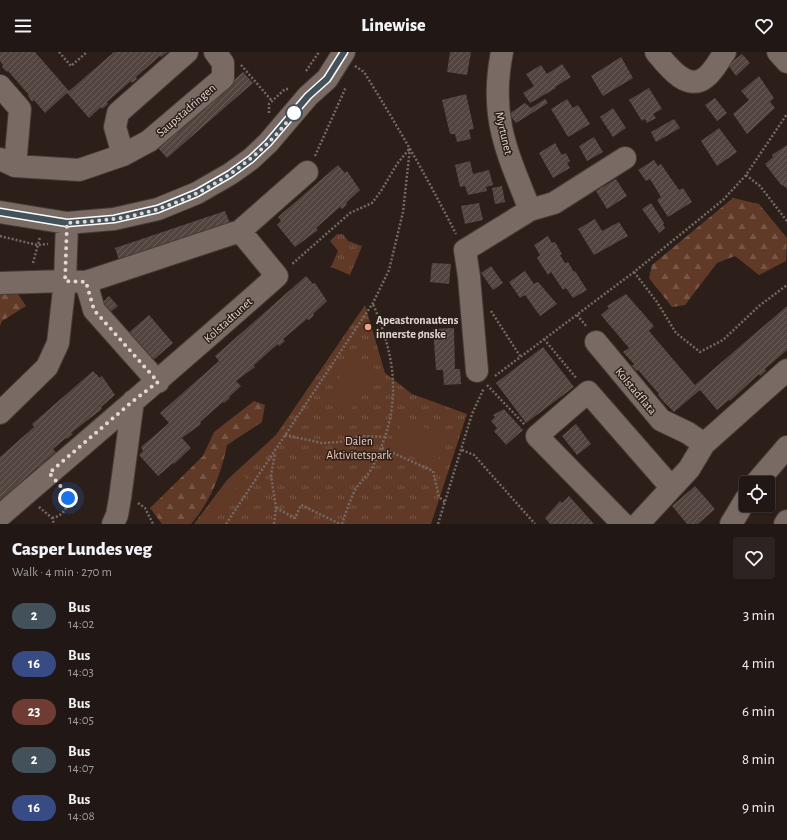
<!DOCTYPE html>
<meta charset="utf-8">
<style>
:root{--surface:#211714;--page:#2d2422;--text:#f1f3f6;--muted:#a29fa0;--line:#3e3634}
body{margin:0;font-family:"Alegreya Sans",sans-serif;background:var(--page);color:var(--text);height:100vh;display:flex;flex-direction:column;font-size:15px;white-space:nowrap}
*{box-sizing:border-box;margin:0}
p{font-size:13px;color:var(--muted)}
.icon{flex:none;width:22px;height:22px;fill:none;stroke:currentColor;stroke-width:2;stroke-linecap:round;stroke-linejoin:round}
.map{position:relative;height:472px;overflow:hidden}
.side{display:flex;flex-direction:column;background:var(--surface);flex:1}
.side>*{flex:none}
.badge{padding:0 8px;border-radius:13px;font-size:14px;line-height:26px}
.tools{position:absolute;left:739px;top:424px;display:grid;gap:8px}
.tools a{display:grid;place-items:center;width:36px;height:36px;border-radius:4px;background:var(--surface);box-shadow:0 1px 3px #0004,0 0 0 1px var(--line);font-size:20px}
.you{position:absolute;width:20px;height:20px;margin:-10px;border:3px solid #fff;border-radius:50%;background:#1a73e8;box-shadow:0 0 0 6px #1a73e833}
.map>.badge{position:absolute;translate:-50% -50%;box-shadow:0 0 0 2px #fff}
.round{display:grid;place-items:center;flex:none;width:42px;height:42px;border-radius:4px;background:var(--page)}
.head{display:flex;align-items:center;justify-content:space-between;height:68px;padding:0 12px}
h1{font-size:19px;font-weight:800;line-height:30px}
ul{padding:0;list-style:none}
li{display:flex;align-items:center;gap:12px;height:48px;padding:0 12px}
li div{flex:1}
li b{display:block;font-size:15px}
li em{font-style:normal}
li .badge{min-width:44px;font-weight:700;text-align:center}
header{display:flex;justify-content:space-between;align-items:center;height:52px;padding:0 12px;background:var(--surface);font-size:18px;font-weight:800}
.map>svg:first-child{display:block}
</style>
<header><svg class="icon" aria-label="menu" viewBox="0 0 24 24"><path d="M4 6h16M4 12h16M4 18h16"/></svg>Linewise<svg class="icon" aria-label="heart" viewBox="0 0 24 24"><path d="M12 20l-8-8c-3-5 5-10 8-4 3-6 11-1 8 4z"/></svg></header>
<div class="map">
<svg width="787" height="472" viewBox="0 0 787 472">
<defs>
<pattern id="forest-firs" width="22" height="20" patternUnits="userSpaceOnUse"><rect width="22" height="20" fill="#613a27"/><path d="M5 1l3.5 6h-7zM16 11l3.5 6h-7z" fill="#775645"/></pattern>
<pattern id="park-tufts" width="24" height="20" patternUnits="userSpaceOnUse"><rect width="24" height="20" fill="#613a27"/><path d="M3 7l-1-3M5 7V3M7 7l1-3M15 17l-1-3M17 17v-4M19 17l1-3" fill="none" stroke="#775645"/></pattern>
<pattern id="building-hatch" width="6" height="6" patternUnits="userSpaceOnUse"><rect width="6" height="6" fill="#52443e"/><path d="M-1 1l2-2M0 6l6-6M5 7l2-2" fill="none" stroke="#6b5e59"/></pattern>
</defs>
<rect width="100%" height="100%" fill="#2c1f1a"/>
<!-- forest -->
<path fill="url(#forest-firs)" d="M733 146 759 152 787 186 786 209 759 223 735 204 717 211 685 253 672 255 649 226 652 213Z
M16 239 26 254 2 269 0 274V243Z
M254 349 265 353 262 370 227 393C221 422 211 449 191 472H162L150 456 203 404 214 380Z"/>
<!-- park -->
<path fill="url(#park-tufts)" d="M337 182H343L348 189 362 194 350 223 331 215 338 199 330 189Z
M365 253 385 321 412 342 467 362 431 472H194L227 428 276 383Z"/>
<!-- pitch -->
<path fill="#613a27" d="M354 303 377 318 350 359 328 345Z
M404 366 448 386 435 415 391 395Z
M240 420 246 426 223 447 205 472H196L228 430Z"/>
<!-- building -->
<path fill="url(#building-hatch)" d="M0 0H35L69 39 114 0H168L161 5 160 4 136 25 137 27 132 31 131 29 107 50 108 52 102 57 101 55 89 66 67 41 45 61 34 48 32 50 28 44 29 43 8 19 7 20 2 15 3 13 0 9Z
M450 0H471L467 23 447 20Z
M742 2 750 11 736 24 728 13Z
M621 5 633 26 603 44 591 24Z
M562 12 571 25 555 35 556 36 530 51 523 41 534 34 526 22 541 13 547 22Z
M243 20 253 31 167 106 157 95Z
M759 24 774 46 770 50 775 56 747 82 733 62 749 48 741 39Z
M649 36 662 57 653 62 656 66 647 71 645 67 642 69 629 48Z
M466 42 474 77 469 78 471 87 457 90 455 82H450L442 48Z
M715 46 727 61 717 69 705 53Z
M545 47 548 51 516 71 509 62 525 51 531 56Z
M567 47 573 56 578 53 590 72 568 85 551 57Z
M613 56 626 76 613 85 600 65Z
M674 67 680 76 656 90 651 80Z
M719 76 737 100 717 114 701 89Z
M594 85 603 100 587 109 579 94Z
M555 91 562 103 566 101 570 109 567 111 570 116 553 126 539 101Z
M787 93V137L783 133 782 134 765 112 773 105 772 103Z
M654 108 658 114 661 112 679 138 683 136 692 150 668 165 657 148 661 145 650 127 646 129 638 118Z
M470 109 473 122 489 118 493 133 486 135 487 139 468 143 465 134 460 135 455 113Z
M338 113 345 121 347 119 360 138 346 151 347 152 342 157 340 155 316 176 318 178 295 195 277 173 281 169 278 165Z
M616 127 627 144 607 157 596 139Z
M502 134 505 150 495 152 492 136Z
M479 151 483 168 465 172 461 154Z
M651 151 664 171 663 172 665 176 659 181 642 157Z
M225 159 231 174 120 211 115 196Z
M595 167 602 179 619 170 628 184 594 203 578 177Z
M548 184 552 191 555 190 562 202 560 203 565 211 568 210 574 220 575 219 587 238 573 246 566 236 563 238 551 220 548 223 537 206 540 203 534 193Z
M432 211 451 212 449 232 430 230Z
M491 214 503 231 493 238 481 221Z
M525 219 534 232 538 230 557 252 540 264 525 243 520 246 509 230Z
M306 224 313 232 315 231 327 249 313 262 314 263 309 268 307 267 283 287 285 289 279 294 278 292 254 313 255 315 236 329 241 334 229 345 230 346 224 351 223 350 200 370 201 372 182 386 191 396 174 412 173 411 158 424 139 403 143 399 141 395 169 371 160 361 219 309 215 304Z
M626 242 654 274 649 279 695 333 787 254V298L765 317 766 319 760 324 759 322 730 349 729 348 717 358 700 338 674 360 663 349 658 343 659 342 638 318 637 319 632 314 634 312 623 300 629 296 601 263 609 256 607 254Z
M109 244 118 254 109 261 101 252Z
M149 263 173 291 151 310 126 283Z
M454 276 455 317H460L461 332 444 333 443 318H436L433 277Z
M543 295 574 335 526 371 496 331Z
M93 319 100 326 102 324 115 343 101 355 102 357 71 381 73 382 67 387 66 386 53 397 56 400 44 410 45 412 40 417 38 415 14 436 16 438 0 448V405L34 375 32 372Z
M504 357 523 378 506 393 494 379 497 376 491 369 495 365 493 363Z
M576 372 591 392 577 403 562 384Z
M695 434 715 457 698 472H687L672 454Z
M569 444 594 472H550L545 466 560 449 562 451Z"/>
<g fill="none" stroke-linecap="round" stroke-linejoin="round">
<!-- minor casing -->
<g stroke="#453b37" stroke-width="24">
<path id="minor" d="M656 0C667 13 687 41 706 25 714 19 719 8 725 0
M778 0 787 10
M0 34 20 57 15 114
M123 103 115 75 118 61 187 0
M0 107 15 114 79 118 123 103 149 89 223 26V11L215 0
M530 158 554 151 625 106
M0 160 67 171 114 167 158 157 197 141 230 122 251 107 268 91 308 44 327 27 344 0
M240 179 307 120
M86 230 94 258 158 330
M0 231 65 229 67 171
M596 290 661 368 688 381 704 392
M477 319 469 225 465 198 530 158C507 100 489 65 502 0
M0 361 47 315 58 291 65 229 86 230 240 179 277 224C186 305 93 384 0 464
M756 431 787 395
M113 472 117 463 120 446 133 349
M623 472 537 384 588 340 671 435
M638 472 689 417 704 392 787 318
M731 472 746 447
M785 472 787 469"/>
</g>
<!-- path -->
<path stroke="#756965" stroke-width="2.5" stroke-dasharray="2 2" stroke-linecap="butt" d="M59 0 71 14 87 0
M241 13 272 49
M355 14 364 20C397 73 428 127 456 182
M306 19 319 0
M269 61V52L285 37H290
M315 104 346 35
M746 123 760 134 787 169
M0 184 37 193 48 192
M33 211 40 185
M634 220 657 250 676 281 700 300 723 288 759 254 787 233
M491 259 520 304
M577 263 587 275
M544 287 577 327
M495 324 634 220 723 148 746 123 787 62
M487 333 525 373
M285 383 322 391 340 390 360 384 385 385
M382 396 433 419 439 445 445 450
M462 398 474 403 535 472
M138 451 145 456 153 472
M39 455 52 466 54 472
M276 456 295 466 301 453 340 472
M52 466C68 463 72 447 61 435
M226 472 373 251 389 218 403 160 410 96 397 112 381 139 372 151 350 161 291 213
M274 472 276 456 271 423 275 401
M342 472C346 461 350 448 355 438 360 430 368 424 372 416 402 356 398 312 373 252
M438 472 472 362 484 336"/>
<!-- minor -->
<use href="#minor" stroke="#796a63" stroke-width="22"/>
</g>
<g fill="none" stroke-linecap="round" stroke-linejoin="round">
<!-- line casing -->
<g stroke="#fff" stroke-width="9">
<path id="line" d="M0 160 67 171 114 167 158 157 197 141 230 122 251 107 268 91 308 44 327 27 344 0"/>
</g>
<!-- line -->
<use href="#line" stroke="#43525a" stroke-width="6"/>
<!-- walk -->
<path stroke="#e1d8d4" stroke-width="4" stroke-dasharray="0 7.2" d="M68 446 64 438 49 421 133 349 158 330 94 258 86 230 65 229 67 171C82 170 98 169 113 167 183 158 252 118 294 61"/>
</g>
<!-- markers -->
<circle fill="#fff" stroke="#43525a" stroke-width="2" cx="294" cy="61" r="8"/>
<circle fill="#f1a17b" stroke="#2c1f1a" stroke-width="1.5" cx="368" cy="275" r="4"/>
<g text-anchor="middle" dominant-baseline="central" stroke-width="3" stroke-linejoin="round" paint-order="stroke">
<!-- street labels -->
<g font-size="12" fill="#e1d8d4" stroke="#2c1f1a">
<text transform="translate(186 58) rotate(-41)">Saupstadringen</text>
<text transform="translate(504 81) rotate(77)">Myrtunet</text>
<text transform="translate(228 268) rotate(-42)">Kolstadtunet</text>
<text transform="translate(636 339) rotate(50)">Kolstadflata</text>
</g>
<!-- poi labels -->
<g font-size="12" font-weight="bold" fill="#e1d8d4" stroke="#2c1f1a" text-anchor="start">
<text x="376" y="268">Apeastronautens<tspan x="376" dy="14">innerste ønske</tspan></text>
</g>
<!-- park labels -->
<g font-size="12" fill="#f9d1be" stroke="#2c1f1a">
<text x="359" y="389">Dalen<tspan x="359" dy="14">Aktivitetspark</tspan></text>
</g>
</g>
</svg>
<div class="tools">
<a><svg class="icon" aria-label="locate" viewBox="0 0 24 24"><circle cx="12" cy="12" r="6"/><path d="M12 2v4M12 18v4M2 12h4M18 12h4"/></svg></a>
</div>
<div class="you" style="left:68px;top:446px"></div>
</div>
<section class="side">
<div class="head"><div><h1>Casper Lundes veg</h1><p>Walk · 4 min · 270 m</p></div><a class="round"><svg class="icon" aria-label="heart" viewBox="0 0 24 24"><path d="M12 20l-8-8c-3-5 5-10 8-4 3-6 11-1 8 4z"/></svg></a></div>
<ul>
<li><span class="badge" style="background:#43525a;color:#fff">2</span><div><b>Bus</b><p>14:02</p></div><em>3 min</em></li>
<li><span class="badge" style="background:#394b85;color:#fff">16</span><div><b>Bus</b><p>14:03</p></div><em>4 min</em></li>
<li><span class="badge" style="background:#6e3c32;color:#fff">23</span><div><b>Bus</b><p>14:05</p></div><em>6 min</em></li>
<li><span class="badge" style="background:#43525a;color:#fff">2</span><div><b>Bus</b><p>14:07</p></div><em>8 min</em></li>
<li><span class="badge" style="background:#394b85;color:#fff">16</span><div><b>Bus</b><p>14:08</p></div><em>9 min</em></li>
</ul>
</section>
